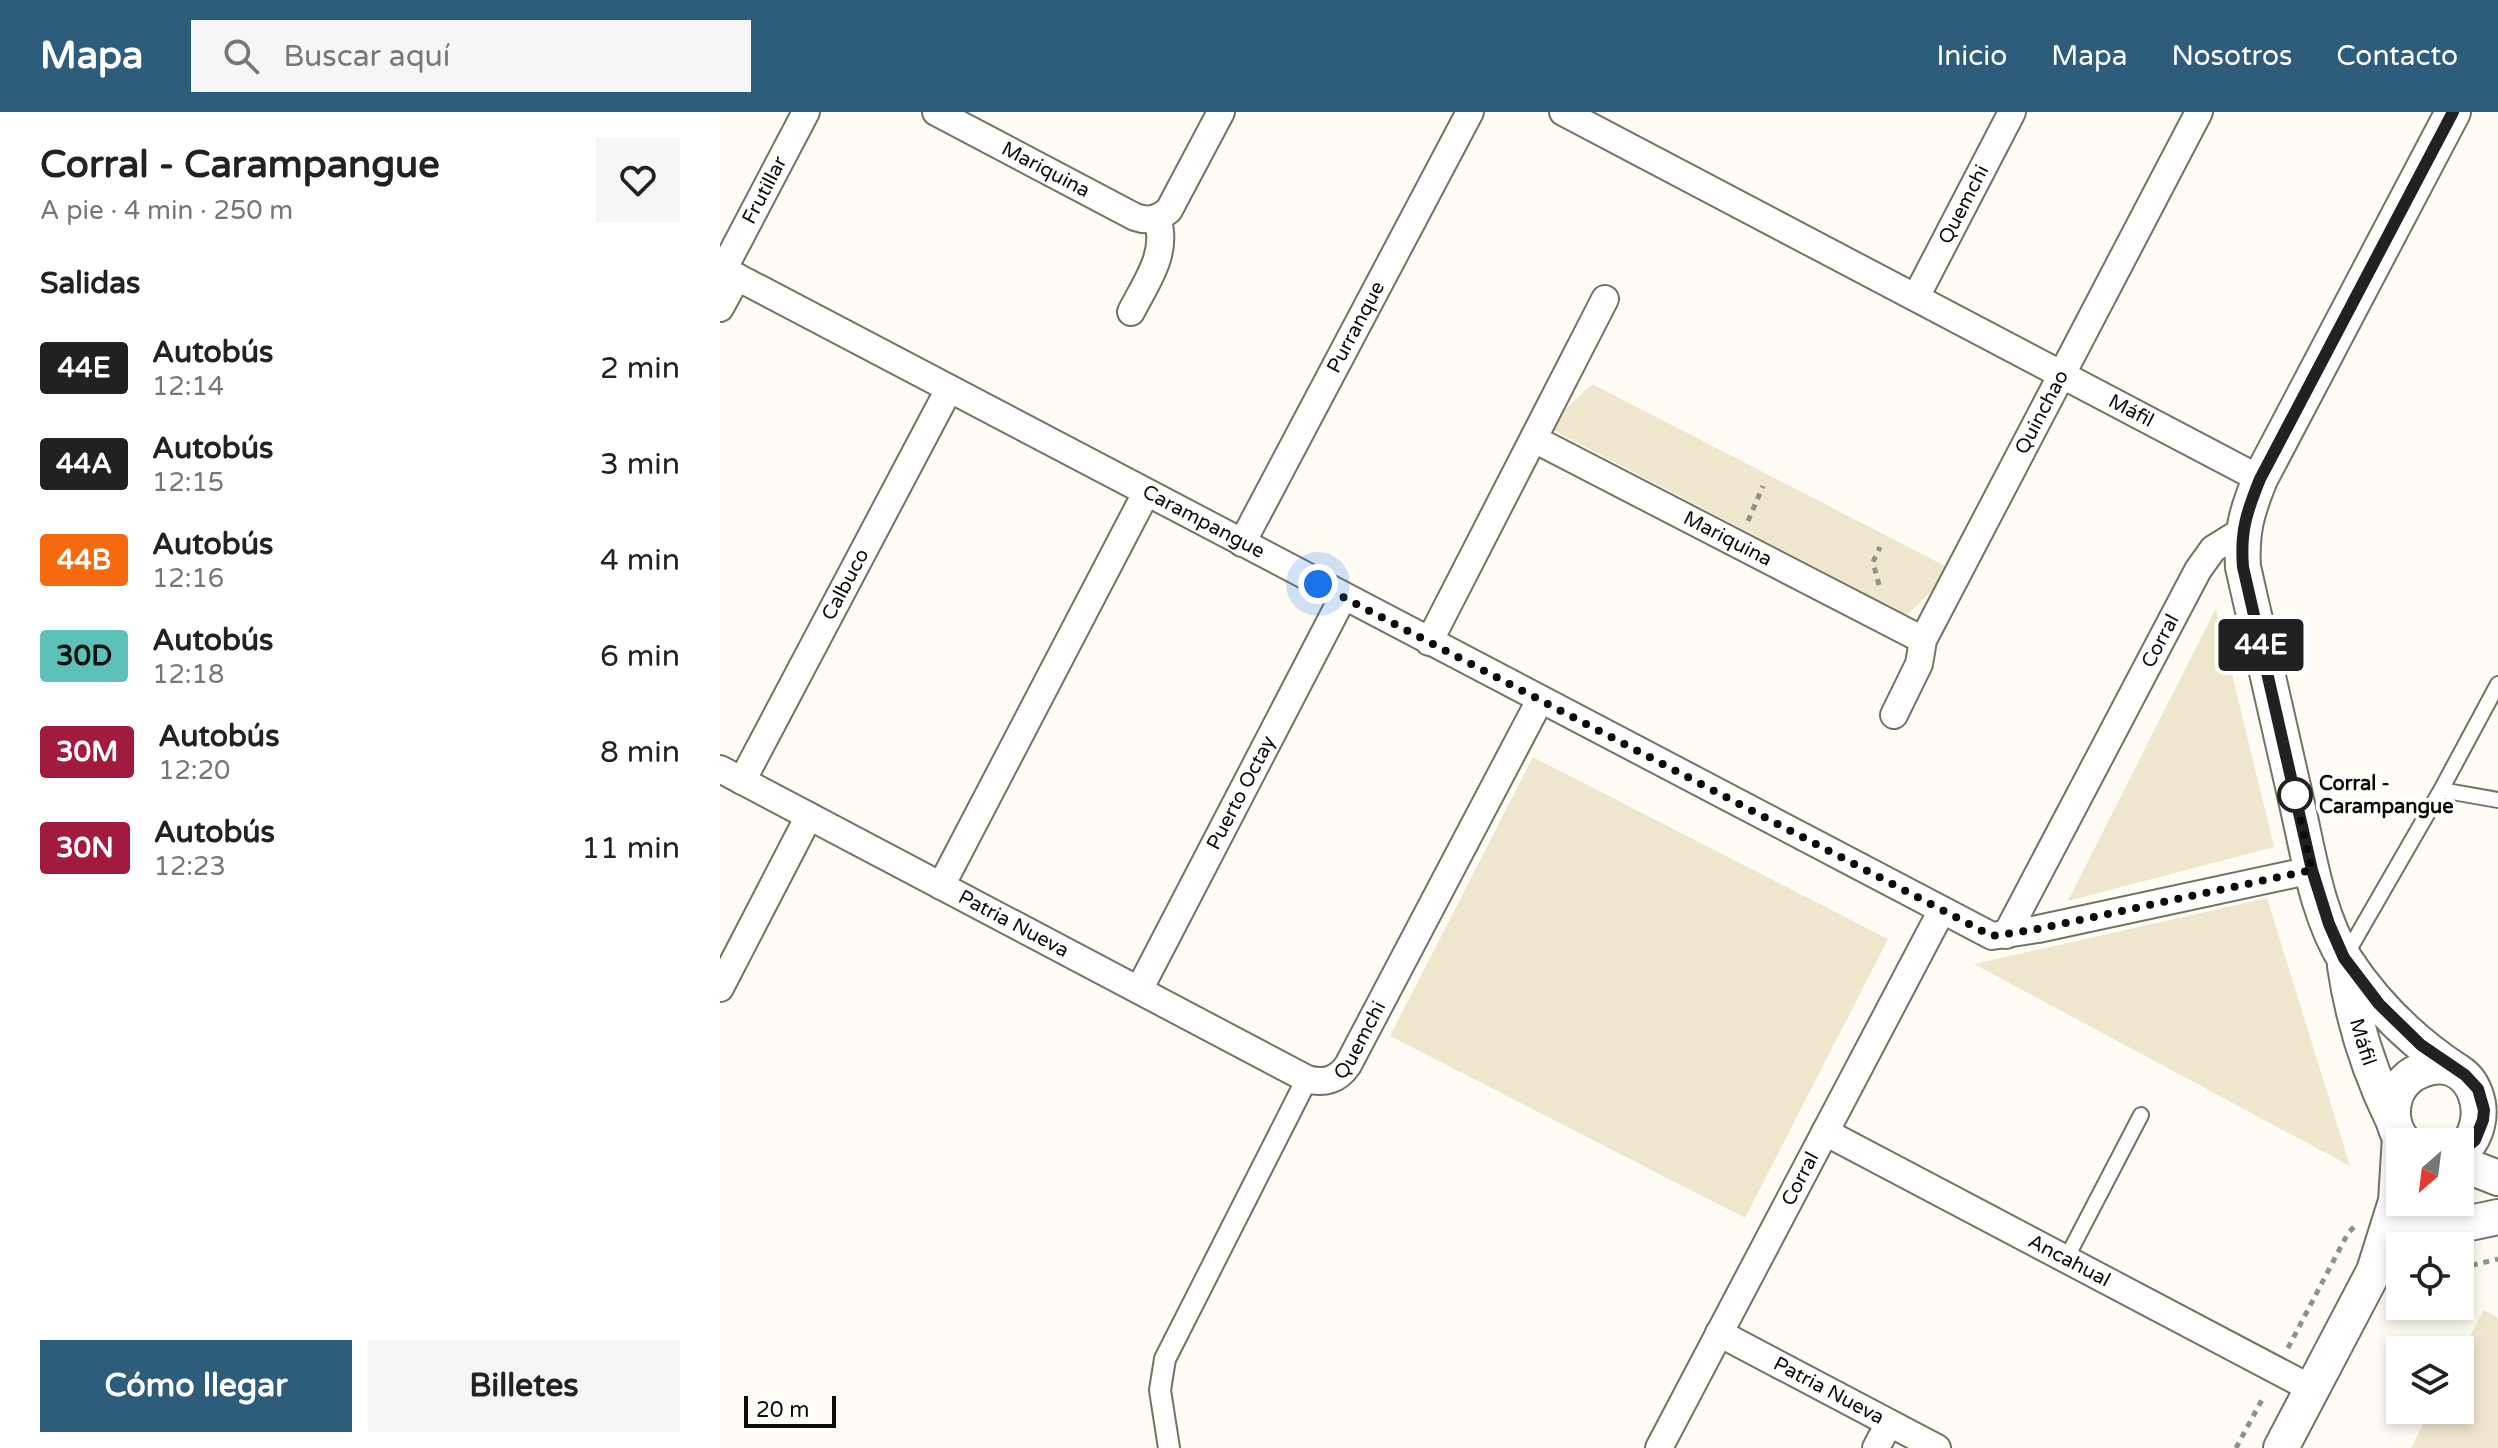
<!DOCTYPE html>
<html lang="es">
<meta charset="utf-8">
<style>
:root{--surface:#fff;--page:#f6f6f6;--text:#222;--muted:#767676;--accent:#2e5d7c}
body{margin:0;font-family:"Varela Round",sans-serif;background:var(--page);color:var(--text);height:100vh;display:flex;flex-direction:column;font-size:30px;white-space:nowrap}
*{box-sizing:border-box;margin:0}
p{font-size:26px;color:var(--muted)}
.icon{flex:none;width:44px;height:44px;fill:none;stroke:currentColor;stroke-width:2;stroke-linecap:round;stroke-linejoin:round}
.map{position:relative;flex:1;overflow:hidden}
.details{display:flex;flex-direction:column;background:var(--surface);width:720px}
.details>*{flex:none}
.badge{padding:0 16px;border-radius:6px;font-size:28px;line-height:52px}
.needle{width:52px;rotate:208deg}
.fabs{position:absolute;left:1666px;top:1016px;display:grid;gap:16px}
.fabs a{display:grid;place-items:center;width:88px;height:88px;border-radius:0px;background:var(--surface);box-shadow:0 4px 12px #0003;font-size:40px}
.scale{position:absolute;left:24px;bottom:20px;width:92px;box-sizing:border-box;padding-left:8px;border:4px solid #0e0c06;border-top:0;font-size:22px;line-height:28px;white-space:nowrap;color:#0e0c06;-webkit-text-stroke:6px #fff;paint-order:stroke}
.you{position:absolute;width:40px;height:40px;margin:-20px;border:6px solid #fff;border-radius:50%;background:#1a73e8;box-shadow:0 0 0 12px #1a73e833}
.map>.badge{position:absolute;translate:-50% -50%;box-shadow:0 0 0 4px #fff}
h2{padding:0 40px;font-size:30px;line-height:72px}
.round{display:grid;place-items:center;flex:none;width:84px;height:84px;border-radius:0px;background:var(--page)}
.summary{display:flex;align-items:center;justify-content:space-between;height:136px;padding:0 40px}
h1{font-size:38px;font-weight:700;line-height:60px}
.button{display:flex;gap:16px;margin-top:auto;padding:16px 40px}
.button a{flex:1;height:92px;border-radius:0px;background:var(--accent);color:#fff;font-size:32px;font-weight:700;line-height:92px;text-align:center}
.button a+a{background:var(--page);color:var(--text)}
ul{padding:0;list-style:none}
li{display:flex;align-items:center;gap:24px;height:96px;padding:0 40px}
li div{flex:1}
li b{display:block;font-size:30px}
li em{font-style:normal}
li .badge{min-width:88px;font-weight:700;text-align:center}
header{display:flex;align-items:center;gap:48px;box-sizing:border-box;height:112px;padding:0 40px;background:var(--accent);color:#fff}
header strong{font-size:38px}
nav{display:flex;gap:44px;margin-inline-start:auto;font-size:28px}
.search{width:560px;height:72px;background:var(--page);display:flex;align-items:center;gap:20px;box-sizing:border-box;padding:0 28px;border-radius:0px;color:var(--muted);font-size:30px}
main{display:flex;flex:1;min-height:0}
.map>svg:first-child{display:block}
</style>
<header>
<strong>Mapa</strong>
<div class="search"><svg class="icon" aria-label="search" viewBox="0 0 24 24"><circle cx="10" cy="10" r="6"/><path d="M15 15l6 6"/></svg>Buscar aquí</div>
<nav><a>Inicio</a><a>Mapa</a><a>Nosotros</a><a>Contacto</a></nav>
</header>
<main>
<section class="details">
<div class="summary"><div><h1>Corral - Carampangue</h1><p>A pie · 4 min · 250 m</p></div><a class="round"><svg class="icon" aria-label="heart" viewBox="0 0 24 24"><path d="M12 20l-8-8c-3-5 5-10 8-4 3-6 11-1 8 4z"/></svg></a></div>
<h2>Salidas</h2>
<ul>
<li><span class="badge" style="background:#212121;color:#fff">44E</span><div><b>Autobús</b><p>12:14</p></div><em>2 min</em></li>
<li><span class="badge" style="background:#212121;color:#fff">44A</span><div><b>Autobús</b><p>12:15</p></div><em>3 min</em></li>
<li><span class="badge" style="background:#f56a0f;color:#fff">44B</span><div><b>Autobús</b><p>12:16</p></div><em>4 min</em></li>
<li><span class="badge" style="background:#5dc1b9;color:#111">30D</span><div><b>Autobús</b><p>12:18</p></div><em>6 min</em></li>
<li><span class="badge" style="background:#a31a3f;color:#fff">30M</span><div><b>Autobús</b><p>12:20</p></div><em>8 min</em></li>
<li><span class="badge" style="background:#a31a3f;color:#fff">30N</span><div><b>Autobús</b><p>12:23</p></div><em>11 min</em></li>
</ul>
<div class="button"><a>Cómo llegar</a><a>Billetes</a></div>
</section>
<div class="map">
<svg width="1778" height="1336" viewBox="0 0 1778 1336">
<rect width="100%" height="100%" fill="#fefcf4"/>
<!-- green -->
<path fill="#efe7cd" d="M872 272 1233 458 1187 503 827 315Z
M1496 496 1554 735 1348 789Z
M813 645 1168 827 1025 1106 670 924Z
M1547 786 1630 1054 1254 852Z
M1764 1198 1778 1206V1336H1691L1711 1298H1740V1243Z"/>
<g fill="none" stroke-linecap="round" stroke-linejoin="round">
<!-- service casing -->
<g stroke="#777161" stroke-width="18">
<path id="service" d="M1721 678 1778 688
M1626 843 1721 678 1778 572
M1346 1147 1421 1003"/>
</g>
<!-- pedestrian casing -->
<g stroke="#777161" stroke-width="24">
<path id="pedestrian" d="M449 1336 440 1278 445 1247 587 967"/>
</g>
<!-- minor casing -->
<g stroke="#777161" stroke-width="30">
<g id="minor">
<path id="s1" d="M216 0 415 105C429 110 439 107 449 98L501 0"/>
<path id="s2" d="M843 0 1540 367"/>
<path id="s3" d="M0 156 1272 824 1318 817 1592 758"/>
<path id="s4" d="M3 158 86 0"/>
<path id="s5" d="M1196 185 1292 0"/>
<path d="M0 196 17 165"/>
<path d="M411 200C426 170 449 141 437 106"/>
<path id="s6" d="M814 327 1203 528"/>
<path id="s7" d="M522 431 750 0"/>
<path d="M709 530 885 187"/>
<path id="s8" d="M1174 603 1199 552 1203 528 1479 0"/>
<path id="s9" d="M0 657 587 967C604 972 618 968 628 953L820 588"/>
<path id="s10" d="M22 669 229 277"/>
<path d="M221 774 426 381"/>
<path id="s11" d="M1286 823 1478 458 1493 437 1522 419"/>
<path d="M0 876 89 704"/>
<path id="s12" d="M419 878 623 485"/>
<path id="s13" d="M1105 1020 1592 1277"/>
<path id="s14" d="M999 1221 1217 1336"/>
<path id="s15" d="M939 1336 1222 798"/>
<path d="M1156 1336 1169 1311"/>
</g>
</g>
<!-- tertiary casing -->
<g stroke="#777161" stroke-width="38">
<g id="tertiary">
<path d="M1733 0 1540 367C1527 399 1521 419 1523 455 1541 534 1559 613 1577 692 1589 744 1597 803 1626 849 1655 893 1693 930 1737 959"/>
<path id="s16" d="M1625 854C1633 909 1649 959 1673 1008"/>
<path d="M1684 1030C1673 1017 1670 1000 1676 983 1680 972 1690 962 1702 958 1754 938 1778 1010 1740 1040"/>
<path d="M1740 1051 1778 1066"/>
<path d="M1679 1133 1726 1116 1778 1105"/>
<path d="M1676 1136 1700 1110 1709 1090"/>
<path d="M1561 1336 1654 1159 1676 1089 1680 1025"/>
</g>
</g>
<!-- path -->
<path stroke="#929089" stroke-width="5" stroke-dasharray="6 6" stroke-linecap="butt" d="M1028 409 1043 374
M1159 473 1153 450 1160 435
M1740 1156 1778 1147
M1568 1236 1628 1121 1634 1115
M1516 1336 1544 1284"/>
<!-- service -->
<use href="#service" stroke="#fff" stroke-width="14"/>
<!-- pedestrian -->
<use href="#pedestrian" stroke="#fff" stroke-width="20"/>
<!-- minor -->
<use href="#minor" stroke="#fff" stroke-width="26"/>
<!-- tertiary -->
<use href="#tertiary" stroke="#fff" stroke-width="34"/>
</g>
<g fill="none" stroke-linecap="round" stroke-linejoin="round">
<!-- line casing -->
<g stroke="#fff" stroke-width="18">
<path id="line" d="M1733 0 1540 367C1527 399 1520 419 1523 455L1592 758 1609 812 1624 846 1659 892 1701 933 1745 963 1758 977 1764 998 1763 1008 1755 1028 1740 1040"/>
</g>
<!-- line -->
<use href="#line" stroke="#212121" stroke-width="12"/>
<!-- walk -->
<path stroke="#0e0c06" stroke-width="8" stroke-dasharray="0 14.4" d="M598 472 1272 824 1318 817 1592 758 1575 683"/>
</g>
<!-- markers -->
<circle fill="#fff" stroke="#212121" stroke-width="4" cx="1575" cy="683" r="16"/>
<g text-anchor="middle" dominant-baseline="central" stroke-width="8" stroke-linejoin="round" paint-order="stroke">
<!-- street labels -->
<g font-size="20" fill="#0e0c06" stroke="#fff">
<text stroke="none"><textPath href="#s1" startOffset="124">Mariquina</textPath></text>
<text stroke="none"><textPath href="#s4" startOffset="90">Frutillar</textPath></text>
<text stroke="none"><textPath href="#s5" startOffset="104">Quemchi</textPath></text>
<text stroke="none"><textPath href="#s7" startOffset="244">Purranque</textPath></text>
<text stroke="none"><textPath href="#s2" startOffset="642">Máfil</textPath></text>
<text stroke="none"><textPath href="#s8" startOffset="338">Quinchao</textPath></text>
<text stroke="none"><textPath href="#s3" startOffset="546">Carampangue</textPath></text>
<text stroke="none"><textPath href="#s6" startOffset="218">Mariquina</textPath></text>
<text stroke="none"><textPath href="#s10" startOffset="222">Calbuco</textPath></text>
<text stroke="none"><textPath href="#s11" startOffset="332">Corral</textPath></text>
<text stroke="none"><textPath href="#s12" startOffset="222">Puerto Octay</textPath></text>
<text stroke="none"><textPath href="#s9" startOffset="332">Patria Nueva</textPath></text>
<text stroke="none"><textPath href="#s9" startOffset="738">Quemchi</textPath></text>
<text stroke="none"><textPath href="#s16" startOffset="78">Máfil</textPath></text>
<text stroke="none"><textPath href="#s15" startOffset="304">Corral</textPath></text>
<text stroke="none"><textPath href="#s13" startOffset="276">Ancahual</textPath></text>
<text stroke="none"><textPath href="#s14" startOffset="124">Patria Nueva</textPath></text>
</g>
<!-- stop labels -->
<g font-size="20" font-weight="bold" fill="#0e0c06" stroke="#fff" text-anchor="start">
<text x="1599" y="672">Corral -<tspan x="1599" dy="23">Carampangue</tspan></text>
</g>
</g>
</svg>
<div class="fabs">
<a><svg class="needle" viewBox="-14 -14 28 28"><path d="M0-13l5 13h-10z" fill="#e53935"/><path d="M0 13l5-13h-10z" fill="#767676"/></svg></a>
<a><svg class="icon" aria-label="locate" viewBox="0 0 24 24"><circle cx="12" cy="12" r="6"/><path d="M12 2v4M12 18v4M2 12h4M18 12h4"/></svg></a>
<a><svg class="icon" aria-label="layers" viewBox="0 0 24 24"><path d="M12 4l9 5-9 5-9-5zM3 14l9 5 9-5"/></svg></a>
</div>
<div class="scale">20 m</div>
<div class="you" style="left:598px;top:472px"></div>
<b class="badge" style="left:1541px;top:533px;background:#212121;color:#fff">44E</b>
</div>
</main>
